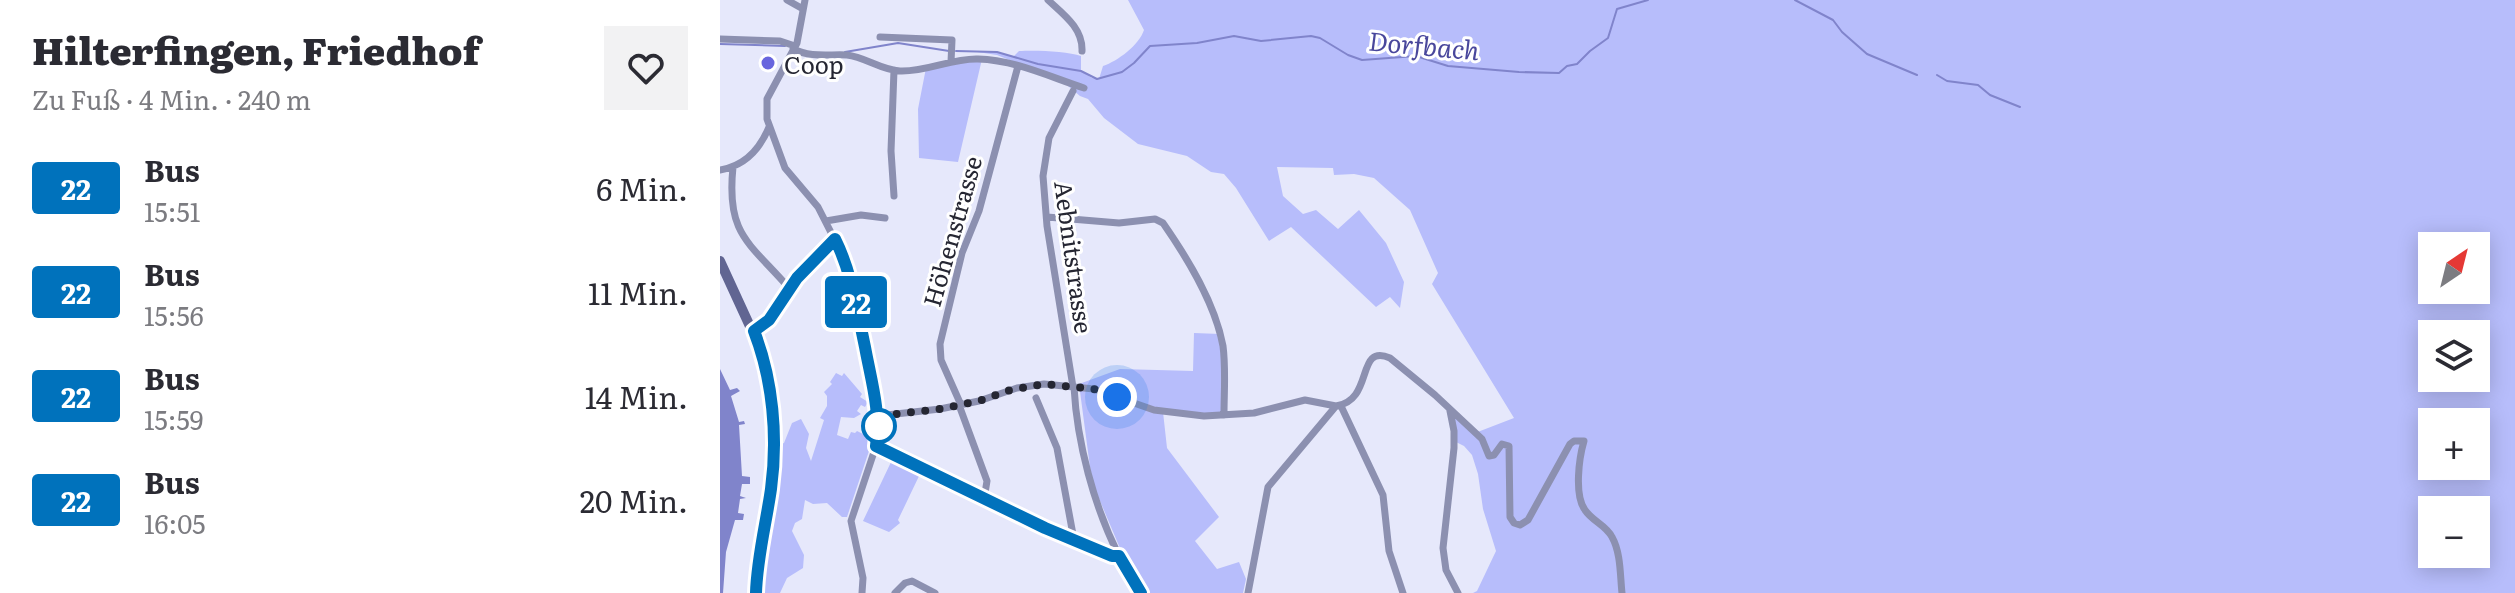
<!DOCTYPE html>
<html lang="de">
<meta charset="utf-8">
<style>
:root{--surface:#fff;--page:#f2f2f3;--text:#2b2b33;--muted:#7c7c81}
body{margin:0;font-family:Literata,serif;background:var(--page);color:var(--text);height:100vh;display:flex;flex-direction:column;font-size:30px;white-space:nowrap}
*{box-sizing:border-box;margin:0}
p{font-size:26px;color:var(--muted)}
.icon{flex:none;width:44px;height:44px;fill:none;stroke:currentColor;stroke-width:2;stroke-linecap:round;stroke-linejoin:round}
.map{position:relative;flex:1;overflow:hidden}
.drawer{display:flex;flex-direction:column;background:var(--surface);width:720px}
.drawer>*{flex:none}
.badge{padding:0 16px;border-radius:6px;font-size:28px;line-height:52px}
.needle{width:52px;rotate:35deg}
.buttons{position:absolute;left:1698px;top:232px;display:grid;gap:16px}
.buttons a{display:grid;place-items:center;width:72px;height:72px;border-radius:0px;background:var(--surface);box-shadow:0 4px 20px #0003;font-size:40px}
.you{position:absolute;width:40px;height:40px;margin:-20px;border:6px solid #fff;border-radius:50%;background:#1a73e8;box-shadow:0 0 0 12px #1a73e833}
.map>.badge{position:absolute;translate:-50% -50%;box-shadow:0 0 0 4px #fff}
.round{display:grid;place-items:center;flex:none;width:84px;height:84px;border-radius:0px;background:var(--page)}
.headline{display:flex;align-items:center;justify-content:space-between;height:136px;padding:0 32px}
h1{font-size:38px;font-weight:800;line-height:60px}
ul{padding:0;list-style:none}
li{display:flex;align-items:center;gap:24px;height:104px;padding:0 32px}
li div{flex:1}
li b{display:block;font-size:30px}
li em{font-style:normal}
li .badge{min-width:88px;font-weight:700;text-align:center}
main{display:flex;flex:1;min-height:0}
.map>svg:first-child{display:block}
</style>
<main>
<section class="drawer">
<div class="headline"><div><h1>Hilterfingen, Friedhof</h1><p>Zu Fuß · 4 Min. · 240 m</p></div><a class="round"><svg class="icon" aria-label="heart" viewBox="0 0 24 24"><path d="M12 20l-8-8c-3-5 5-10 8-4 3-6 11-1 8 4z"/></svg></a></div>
<ul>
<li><span class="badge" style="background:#0072bc;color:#fff">22</span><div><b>Bus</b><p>15:51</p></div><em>6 Min.</em></li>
<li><span class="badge" style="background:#0072bc;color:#fff">22</span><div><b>Bus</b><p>15:56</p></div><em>11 Min.</em></li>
<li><span class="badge" style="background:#0072bc;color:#fff">22</span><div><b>Bus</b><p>15:59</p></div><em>14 Min.</em></li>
<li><span class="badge" style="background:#0072bc;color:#fff">22</span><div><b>Bus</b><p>16:05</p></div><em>20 Min.</em></li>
</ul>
</section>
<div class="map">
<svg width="1795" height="593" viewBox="0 0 1795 593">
<rect width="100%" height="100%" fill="#e6e8fb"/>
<!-- green -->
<path fill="#b7bdfb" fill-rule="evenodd" d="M408 0H1795V593H753L757 591 776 551 763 509 758 474 752 455 744 446 734 441 729 409 755 433 794 418 712 284 718 273 690 210 654 178 634 174 614 175 613 168 557 167 563 196 583 214 596 210 618 229 639 210 666 243 684 282 680 308 670 297 656 307 571 227 549 241 516 188 504 174 491 172 467 156 418 144 384 118 368 99 360 96 342 81 277 55 251 51 277 52 293 57 299 51C315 50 348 51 361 56V71L372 78 379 79 383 66C398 61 419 45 424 30ZM1712 246H1756V290H1712ZM1712 334H1756V378H1712ZM1712 422H1756V466H1712ZM1712 510H1756V554H1712Z
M262 59 238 162 199 158 198 109 206 68Z
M474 333 500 334 504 415 443 412 447 448 499 517 475 541 497 569 519 562 526 579 523 593H427L405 560 372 482 359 384 400 369 473 371Z
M116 373 122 376 124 373 142 394 140 397 148 402 145 407 141 405 137 411 141 414 134 418 121 417 117 435 128 439 131 432 135 433 137 431 153 439 127 517H122L107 503 93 504 85 500 82 519 75 523 72 531 84 555 83 568 67 578 60 593H37L53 447 64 443 72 423 81 419 89 434 86 448 91 461 104 420 100 418 107 406V396L104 392 112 384 110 382Z
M172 460 200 474 178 520 180 523 169 532 143 521Z"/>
<!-- water -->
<path fill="#8084cb" d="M0 369 10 390 17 388 20 391 11 396 19 422 24 421 25 424 19 425 22 476 30 477V484H22L20 496 26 498 20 499 18 513 24 514 23 520H15L6 552 3 593H0Z"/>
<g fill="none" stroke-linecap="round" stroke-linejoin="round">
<!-- stream -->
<path stroke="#8084cb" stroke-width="2" d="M1075 0 1113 20 1122 32 1147 54 1197 75
M0 44 65 46
M236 51 277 52 318 64 361 71 377 79 402 72 414 63 430 46 477 43 514 36 541 41 591 36 600 38 628 55 642 60 696 56 728 66 799 72 839 73 847 66 857 64 870 51 888 38 897 9 928 0
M125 52 178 43 229 51
M1217 75 1227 81 1258 85 1270 95 1300 107"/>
<!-- minor -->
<path stroke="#8c90b0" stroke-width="7" d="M67 0 83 9
M85 0 77 43 47 99V119L65 168 98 207 125 260 155 399 159 422 156 446 131 521 143 578 142 593
M328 0C343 14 363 28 362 51
M160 37 232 40 231 62
M0 39 60 41 75 46
M73 49C91 58 109 54 127 55 145 57 161 70 180 71 207 72 232 58 258 59 295 60 330 77 364 88
M174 70 171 151 174 196
M13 167C6 235 29 242 69 288
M0 170C24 166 40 149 49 127
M327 217 399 223 435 219 443 223C468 259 495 303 503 346 506 369 504 392 504 415
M106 221 141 215 165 218
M34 331 49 320 77 278 115 239
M353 387 327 226 323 176 329 138 353 91
M354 387C357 443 374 506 399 556
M316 398 337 448 354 540
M239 405 267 481 264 499
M241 405 221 360 220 344 242 253 259 211 298 66
M621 406 663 495 669 551 683 593
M730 411 734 431V448L723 548 726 570 738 593
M158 416 220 409 259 401 297 388 324 384 374 389 434 410 484 416 534 413 585 400 616 406
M156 446 325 528 392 556H399L422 593
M175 593 185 583 192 581 215 593
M528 593 548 487 616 406C655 400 635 343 670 358L715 395 762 439 769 456 774 455 782 444 789 446 790 517 794 523 800 525 808 520 850 444 854 441H864C859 458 854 495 865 510 872 521 886 525 892 537 901 553 900 575 902 593"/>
<!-- secondary -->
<path stroke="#616592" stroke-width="10" d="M0 261 39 346 50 391 53 459 37 593"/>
</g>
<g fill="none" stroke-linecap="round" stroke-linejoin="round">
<!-- line casing -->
<g stroke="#fff" stroke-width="18">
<path id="line" d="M36 593C37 558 46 524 51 489 58 437 53 380 34 331L49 320 77 278 115 239C132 273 137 310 145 347 151 380 161 412 156 446L325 528 392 556H399L421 593"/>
</g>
<!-- line -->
<use href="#line" stroke="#0072bc" stroke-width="12"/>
<!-- walk -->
<path stroke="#252632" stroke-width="8" stroke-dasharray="0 14.4" d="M159 426 158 416 220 409 259 401 290 390 324 384 374 389 397 397"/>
</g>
<!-- markers -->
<circle fill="#6865de" stroke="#fff" stroke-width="3" cx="48" cy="63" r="8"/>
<circle fill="#fff" stroke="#0072bc" stroke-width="4" cx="159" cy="426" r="16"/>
<g text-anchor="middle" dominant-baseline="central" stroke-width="6" stroke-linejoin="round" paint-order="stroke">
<!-- poi labels -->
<g font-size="24" fill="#252632" stroke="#fff" text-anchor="start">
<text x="64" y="63">Coop</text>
</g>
<!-- street labels -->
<g font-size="24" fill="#252632" stroke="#fff">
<text transform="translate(231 231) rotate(-74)">Höhenstrasse</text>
<text transform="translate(355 257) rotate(82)">Aebnitstrasse</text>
</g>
<!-- water labels -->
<g font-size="26" font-style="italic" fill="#49479c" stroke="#fff">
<text transform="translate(704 44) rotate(5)">Dorfbach</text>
</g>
</g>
</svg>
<div class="buttons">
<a><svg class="needle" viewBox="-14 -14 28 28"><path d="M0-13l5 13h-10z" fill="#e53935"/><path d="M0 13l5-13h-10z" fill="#7c7c81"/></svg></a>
<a><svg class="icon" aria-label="layers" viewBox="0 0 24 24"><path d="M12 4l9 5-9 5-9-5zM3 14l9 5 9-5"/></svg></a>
<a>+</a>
<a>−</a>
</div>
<div class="you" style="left:397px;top:397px"></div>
<b class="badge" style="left:136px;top:302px;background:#0072bc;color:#fff">22</b>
</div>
</main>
